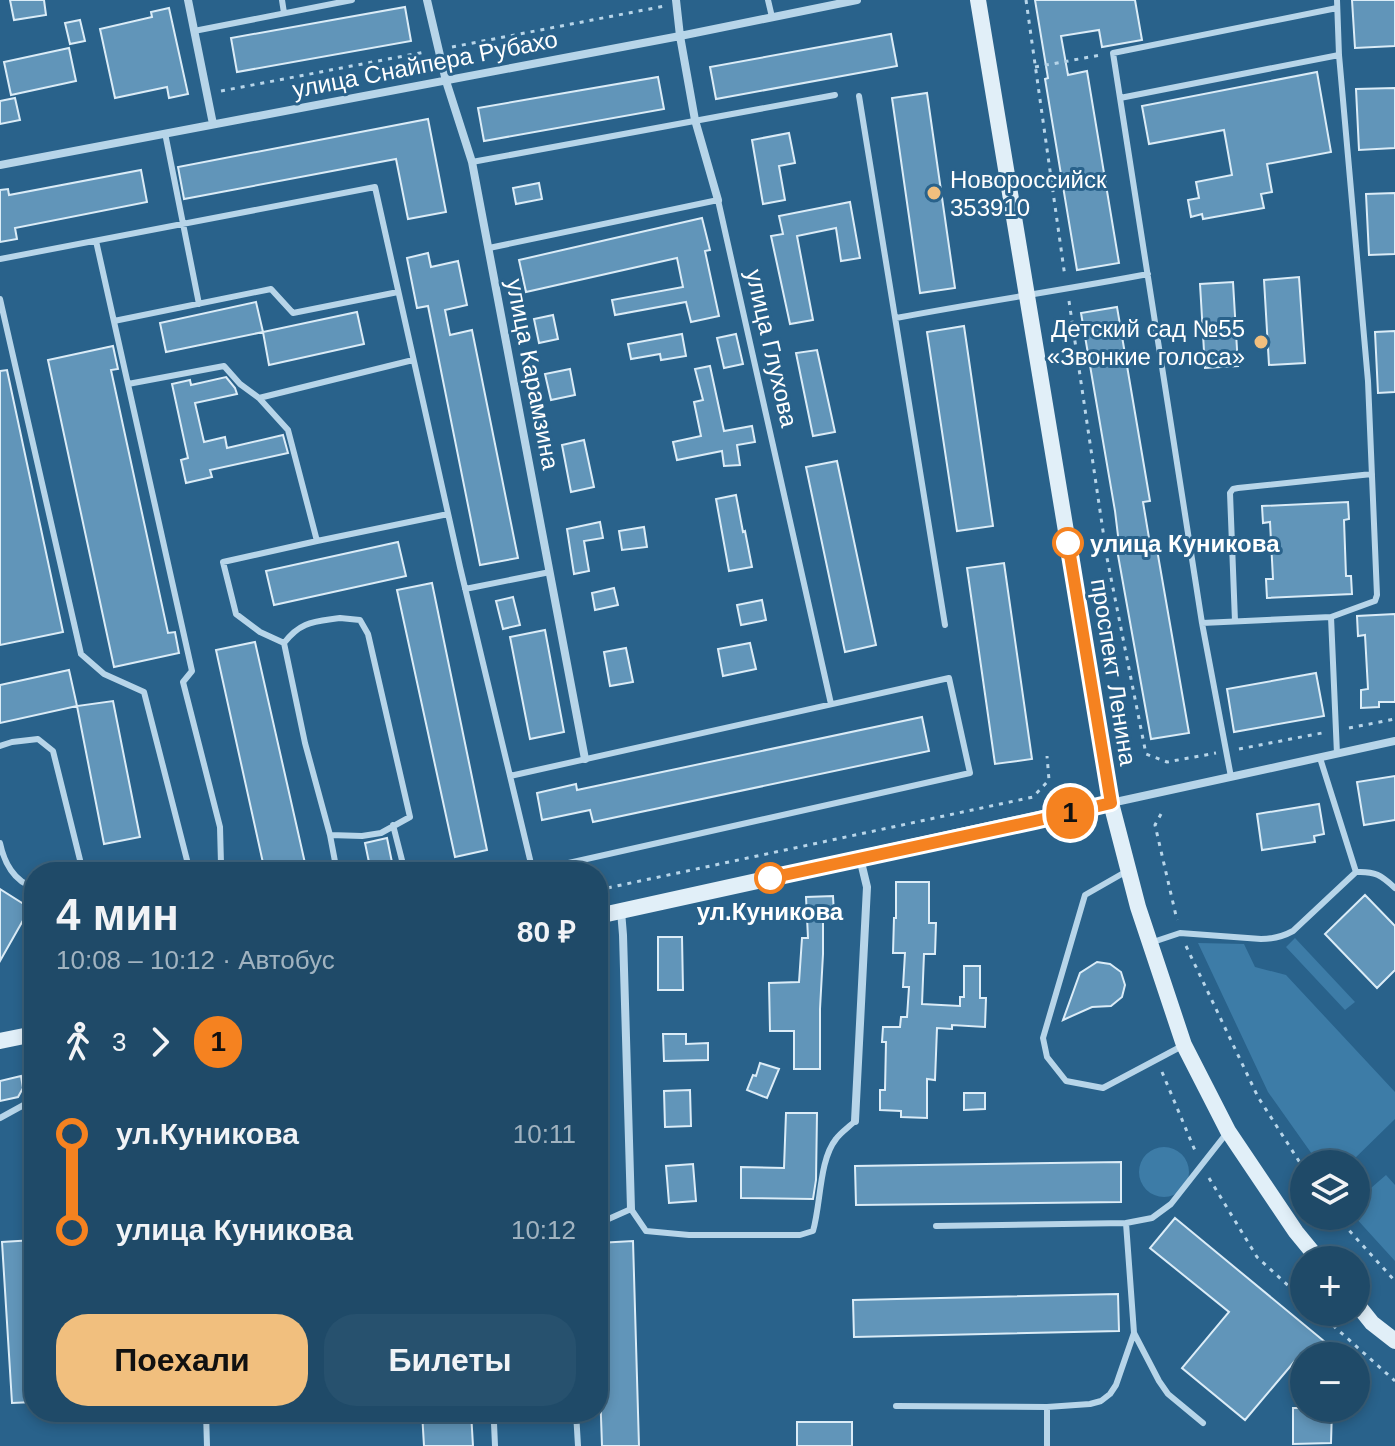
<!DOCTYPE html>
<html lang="ru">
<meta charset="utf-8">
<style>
:root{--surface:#1f4a68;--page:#27516e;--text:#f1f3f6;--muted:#a1b3c0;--line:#3c627c;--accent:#f1bf7e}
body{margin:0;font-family:Arial,sans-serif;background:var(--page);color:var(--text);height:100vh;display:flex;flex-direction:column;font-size:30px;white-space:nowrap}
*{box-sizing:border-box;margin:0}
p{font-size:26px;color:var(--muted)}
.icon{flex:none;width:44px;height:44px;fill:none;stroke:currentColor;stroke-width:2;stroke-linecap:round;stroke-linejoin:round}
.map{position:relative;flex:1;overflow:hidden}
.side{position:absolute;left:24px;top:862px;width:584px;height:560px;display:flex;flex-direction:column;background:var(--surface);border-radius:32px;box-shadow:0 4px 12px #0003,0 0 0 2px var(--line)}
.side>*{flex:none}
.badge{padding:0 16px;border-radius:26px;font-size:28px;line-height:52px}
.buttons{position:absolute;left:1290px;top:1150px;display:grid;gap:16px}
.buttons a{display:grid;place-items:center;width:80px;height:80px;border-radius:50%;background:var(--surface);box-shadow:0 4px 12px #0003,0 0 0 2px var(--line);font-size:40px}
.map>.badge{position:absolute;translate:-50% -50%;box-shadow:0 0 0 4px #fff}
.legs{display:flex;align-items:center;gap:12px;height:88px;padding:0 32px;font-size:26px}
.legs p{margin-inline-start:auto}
.head{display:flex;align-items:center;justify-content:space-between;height:136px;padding:0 32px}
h1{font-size:44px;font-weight:800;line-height:60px}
.action{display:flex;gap:16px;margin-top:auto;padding:16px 32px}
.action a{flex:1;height:92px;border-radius:32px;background:var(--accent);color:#111;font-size:32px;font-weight:800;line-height:92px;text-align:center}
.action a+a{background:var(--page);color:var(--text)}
ul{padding:0 32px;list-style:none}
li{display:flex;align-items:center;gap:28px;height:96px;font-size:30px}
li i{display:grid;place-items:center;width:12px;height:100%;margin:0 10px;background:currentColor}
li i::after{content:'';width:20px;height:20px;margin:-10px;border:6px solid;border-radius:50%;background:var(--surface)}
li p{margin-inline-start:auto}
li:first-child i{background:linear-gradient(#0000 50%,currentColor 0)}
li:last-child i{background:linear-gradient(currentColor 50%,#0000 0)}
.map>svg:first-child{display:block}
</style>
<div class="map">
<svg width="1395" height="1446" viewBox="0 0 1395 1446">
<rect width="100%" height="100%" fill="#29628b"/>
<!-- green -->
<path fill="#3d7ca7" d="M1295 938 1355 1002 1345 1010 1286 947Z
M1198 943 1244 944 1255 967 1286 975 1395 1092V1119L1349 1164H1319L1268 1092Z
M1139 1172a25 25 0 1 1 50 0a25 25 0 1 1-50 0Z
M1386 1175 1395 1185V1261L1354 1216H1356V1201Z"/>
<!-- building -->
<path fill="#6195b9" stroke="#dbecf7" stroke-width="2" d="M10 0H44L46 15 14 20Z
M1035 0H1135L1142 40 1102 47 1099 30 1061 36 1068 75 1087 71 1119 263 1077 270 1045 79 1048 78Z
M1352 0H1395V46L1355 48Z
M405 7 411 41 237 72 231 38Z
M169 8 188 94 169 98 167 87 115 98 100 29 152 17 151 12Z
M80 20 85 41 70 44 65 23Z
M891 34 897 66 716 99 710 67Z
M69 48 76 81 11 95 4 62Z
M1317 72 1331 152 1267 164 1272 192 1261 194 1264 208 1203 219 1202 214 1191 217 1188 200 1199 198 1196 182 1232 175 1224 130 1149 144 1142 106Z
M658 77 664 109 484 141 478 108Z
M1395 88V148L1359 150 1356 89Z
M927 93 955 288 920 293 892 98Z
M15 98 20 120 0 124V101Z
M428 119 446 212 408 219 396 159 184 199 178 167Z
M789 133 795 163 779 166 785 200 763 204 752 140Z
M141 170 147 202 15 228 17 239 0 242V190L8 189 9 195Z
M539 183 542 199 516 204 513 188Z
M1395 193V254L1369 255 1366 194Z
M850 202 860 258 841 261 836 228 797 236 813 320 790 324 771 236 783 234 779 216Z
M702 218 710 250 705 251 719 316 691 322 686 302 615 315 612 300 683 287 677 258 526 292 519 260Z
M428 253 431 267 458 261 467 305 445 310 450 335 472 330 518 558 480 565 428 306 417 308 407 258Z
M1299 277 1305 363 1269 365 1264 280Z
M1233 282 1238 366 1205 368 1200 284Z
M256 302 263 332 166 352 160 323Z
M1117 307 1150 501 1143 502 1149 538H1155L1189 733 1151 739 1116 544H1119L1115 511 1081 313Z
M357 312 364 344 269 365 263 332Z
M553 315 558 339 539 343 534 319Z
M964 326 993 526 957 531 927 332Z
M1395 331V392L1378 393 1375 332Z
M682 334 686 356 661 360 660 354 631 359 628 344Z
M736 334 743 364 724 368 717 338Z
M113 346 118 369 111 370 168 633 175 632 179 653 114 667 48 360Z
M817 350 835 432 813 436 796 353Z
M710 366 724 431 752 426 755 442 737 445 740 465 724 466 722 451 677 460 673 442 701 436 694 402 703 400 695 369Z
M570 369 575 395 551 400 545 374Z
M7 370 63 632 0 645V371Z
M226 377 235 388 237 394 195 403 204 442 225 437 227 448 283 435 288 453 210 470 212 477 186 483 181 460 188 458 172 384 190 380 191 385Z
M584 440 594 487 571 492 562 445Z
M837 461 876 645 845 652 806 467Z
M736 495 743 532 745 531 752 567 729 571 716 499Z
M1348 502 1349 519 1344 520 1346 576H1351L1352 594 1267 598 1266 579H1273L1270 522 1263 523 1262 506Z
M600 522 603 538 584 541 589 571 574 574 567 529Z
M644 527 647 547 622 550 619 531Z
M398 542 406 576 274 605 266 571Z
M1004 563 1032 759 995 764 967 568Z
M432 583 487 850 455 857 397 590Z
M614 588 618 605 595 610 592 593Z
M513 597 520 625 503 629 496 601Z
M762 600 766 620 741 625 737 605Z
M1395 614V702H1379V707L1361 708V690L1368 689 1365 635 1358 636 1357 616Z
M545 630 564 732 530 739 510 637Z
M255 642 307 872H265L216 650Z
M750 643 756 669 723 676 718 649Z
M626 648 633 682 610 686 604 652Z
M69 670 77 706 0 723V685Z
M1316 673 1324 716 1234 732 1227 689Z
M113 701 140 837 104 844 77 706Z
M922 717 929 751 593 822 590 810 542 820 537 793 576 784 577 790Z
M1395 776V820L1364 825 1357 782Z
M1319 804 1324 834 1314 836 1315 842 1262 850 1257 814Z
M387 838 394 872H371L365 843Z
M896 882H929V923H936L935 954H924L922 1004 960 1006V997H964V966H980V998H986L985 1027 952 1025V1029L937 1028 935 1080 927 1079V1118L901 1117V1111L880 1110V1090H885L886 1042H882L883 1027H900L901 1017H907L909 987H903L905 953H893L894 918H896Z
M0 889 30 908 0 961Z
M1365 895 1395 926V970L1377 988 1325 934Z
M833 896 834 914 823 915V954L820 1009V1069H794V1031H770L769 983 799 982 802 938H808L806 897Z
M658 937H682L683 990H658Z
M1097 962 1110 964 1121 972 1125 985 1122 997 1111 1006 1092 1007 1063 1020 1080 973Z
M663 1034H686V1044L708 1043V1060L664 1061Z
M760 1063 779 1069 767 1098 747 1090 753 1075 756 1076Z
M21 1076 23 1088 18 1097 0 1101V1081Z
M690 1090 691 1126 665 1127 664 1091Z
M964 1093H985V1109L964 1110Z
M786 1113H817L816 1180 813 1199 741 1198V1167L784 1168Z
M1121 1162V1202L856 1205 855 1166Z
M693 1164 696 1201 669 1203 666 1166Z
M1175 1218 1342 1356H1299L1245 1420 1182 1368 1229 1312 1150 1248Z
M34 1240V1402L12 1403 2 1242Z
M633 1241 639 1446H602L598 1330V1243Z
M1118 1294 1119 1331 854 1337 853 1300Z
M1293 1408H1332L1331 1443 1293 1444Z
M422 1412H471L473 1446H424Z
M797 1422H852V1446H797Z"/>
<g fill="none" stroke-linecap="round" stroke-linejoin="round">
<!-- path -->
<path stroke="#b7d5e9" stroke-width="3" stroke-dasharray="4 6" stroke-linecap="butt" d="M1026 0 1065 277
M452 47 665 6
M1035 67 1101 55
M221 91 425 52
M1069 301 1107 558 1146 754 1167 762 1216 753
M1349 728 1395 719
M1239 749 1322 733
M1161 814 1155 825 1177 920
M598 890 1033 797 1049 780 1047 756
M1186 946 1258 1097 1304 1169
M1162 1072 1196 1153
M1209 1178 1257 1257 1304 1300
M1336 1216 1395 1281
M1318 1312 1395 1381"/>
<!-- lane -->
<path stroke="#b7d5e9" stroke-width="6" d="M282 0 284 13
M768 0 772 17
M1337 8 1113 53 1120 98 1339 55
M194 31 352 0
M859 96 945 625
M1120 98 1202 623 1231 777
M165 133 199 304
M472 162 835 95
M96 241 192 671 183 682 220 827 221 864
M489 248 718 200 831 704
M0 259 375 187 460 567 533 872
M0 299 81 654 104 674 144 692 189 868
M896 318C980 302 1064 290 1148 274
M114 321 271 289 293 313 398 292
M128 384 224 366 240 384 259 398 413 360
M259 398 288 430 317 541 223 562 236 614 260 632 284 643
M317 541 448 514
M465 589 550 572
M340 618 360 620 368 634 410 817 381 833 362 836 330 835 305 743 284 643C301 621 314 622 340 618Z
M1235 621 1230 493 1233 489 1238 488 1372 474
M1202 623 1331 617
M0 746 12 742 38 739 53 751 83 872
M1337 754 1331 617 1372 602 1375 601 1377 595 1368 381 1339 55 1337 0
M1320 758 1356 872
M510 776 949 678 970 773 533 871
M393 825 405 872
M330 835 337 872
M0 843C4 862 14 882 34 887
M200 866 221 864 227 872
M1127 871 1085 895 1043 1038 1047 1057 1066 1081 1103 1088 1184 1045
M168 872 200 866 202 872
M1153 942 1180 933 1261 939C1273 939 1282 937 1293 931L1356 872C1375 871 1381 875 1395 888
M0 1118 31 1101 34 1043
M598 1226 604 1221 631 1209 646 1231 689 1235H800L813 1231C821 1204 819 1160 836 1139 841 1132 849 1127 855 1121
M936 1226 1126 1223
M1134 1333 1159 1381 1168 1394 1203 1423
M896 1406 1047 1407 1090 1404 1101 1401 1110 1394 1116 1385 1134 1333 1126 1223 1152 1218 1171 1204 1226 1134
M1047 1407V1446
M206 1412 207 1446
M489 1412 494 1423 495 1446
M576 1412 578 1446"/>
<!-- street -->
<path stroke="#b7d5e9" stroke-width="8" d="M188 0 213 124
M427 0 446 81 472 162 585 759
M676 0 680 36 695 120 718 200
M0 165 680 36 857 0
M1111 803 1395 741
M621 911 623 935 631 1209
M855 1121 867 887 860 858"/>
<!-- secondary -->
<path stroke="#e1eff8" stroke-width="16" d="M978 0 1111 803 1138 907 1184 1045 1228 1131 1296 1232 1319 1260
M598 916 1111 803
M0 1041 34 1034
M1356 1303 1372 1323 1395 1341"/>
</g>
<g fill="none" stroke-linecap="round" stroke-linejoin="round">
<!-- line-1 casing -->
<g stroke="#fff" stroke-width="18">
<path id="line-1" d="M770 878 1035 821 1111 803 1068 543"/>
</g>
<!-- line-1 -->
<use href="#line-1" stroke="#f58220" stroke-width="12"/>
</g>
<!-- markers -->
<g fill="#f1bf7e" stroke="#29628b" stroke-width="3">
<circle cx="934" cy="193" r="8"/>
<circle cx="1261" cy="342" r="8"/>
</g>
<g fill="#fff" stroke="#f58220" stroke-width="4">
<circle cx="1068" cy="543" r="14"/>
<circle cx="770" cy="878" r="14"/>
</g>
<g text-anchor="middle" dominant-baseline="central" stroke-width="6" stroke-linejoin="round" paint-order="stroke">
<!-- street labels -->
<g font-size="24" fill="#fff" stroke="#29628b">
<text transform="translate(425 64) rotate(-11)">улица Снайпера Рубахо</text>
<text transform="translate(772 348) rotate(77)">улица Глухова</text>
<text transform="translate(533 374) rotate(79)">улица Карамзина</text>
<text transform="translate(1114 672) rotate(81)">проспект Ленина</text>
</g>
<!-- poi labels -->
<g font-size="24" fill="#fff" stroke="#29628b" text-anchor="start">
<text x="950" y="179">Новороссийск<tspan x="950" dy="28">353910</tspan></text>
<text x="1245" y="328" text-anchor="end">Детский сад №55<tspan x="1245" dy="28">«Звонкие голоса»</tspan></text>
</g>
<!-- stop labels -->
<g font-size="24" font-weight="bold" fill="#fff" stroke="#29628b" text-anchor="start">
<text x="1090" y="543">улица Куникова</text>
<text x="770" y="911" text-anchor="middle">ул.Куникова</text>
</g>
</g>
</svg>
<div class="buttons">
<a><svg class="icon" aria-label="layers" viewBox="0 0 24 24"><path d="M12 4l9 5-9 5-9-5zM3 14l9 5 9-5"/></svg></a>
<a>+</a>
<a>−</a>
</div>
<b class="badge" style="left:1070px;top:813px;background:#f58220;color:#111">1</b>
<section class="side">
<div class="head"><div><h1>4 мин</h1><p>10:08 – 10:12 · Автобус</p></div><b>80 ₽</b></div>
<div class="legs"><svg class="icon" aria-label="walk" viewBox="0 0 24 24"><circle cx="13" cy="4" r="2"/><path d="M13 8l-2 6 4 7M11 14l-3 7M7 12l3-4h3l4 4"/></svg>3<svg class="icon" aria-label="forward" viewBox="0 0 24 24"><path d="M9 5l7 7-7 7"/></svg><b class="badge" style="background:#f58220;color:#111">1</b></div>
<ul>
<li><i style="color:#f58220"></i><b>ул.Куникова</b><p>10:11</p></li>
<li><i style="color:#f58220"></i><b>улица Куникова</b><p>10:12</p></li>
</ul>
<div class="action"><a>Поехали</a><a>Билеты</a></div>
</section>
</div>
